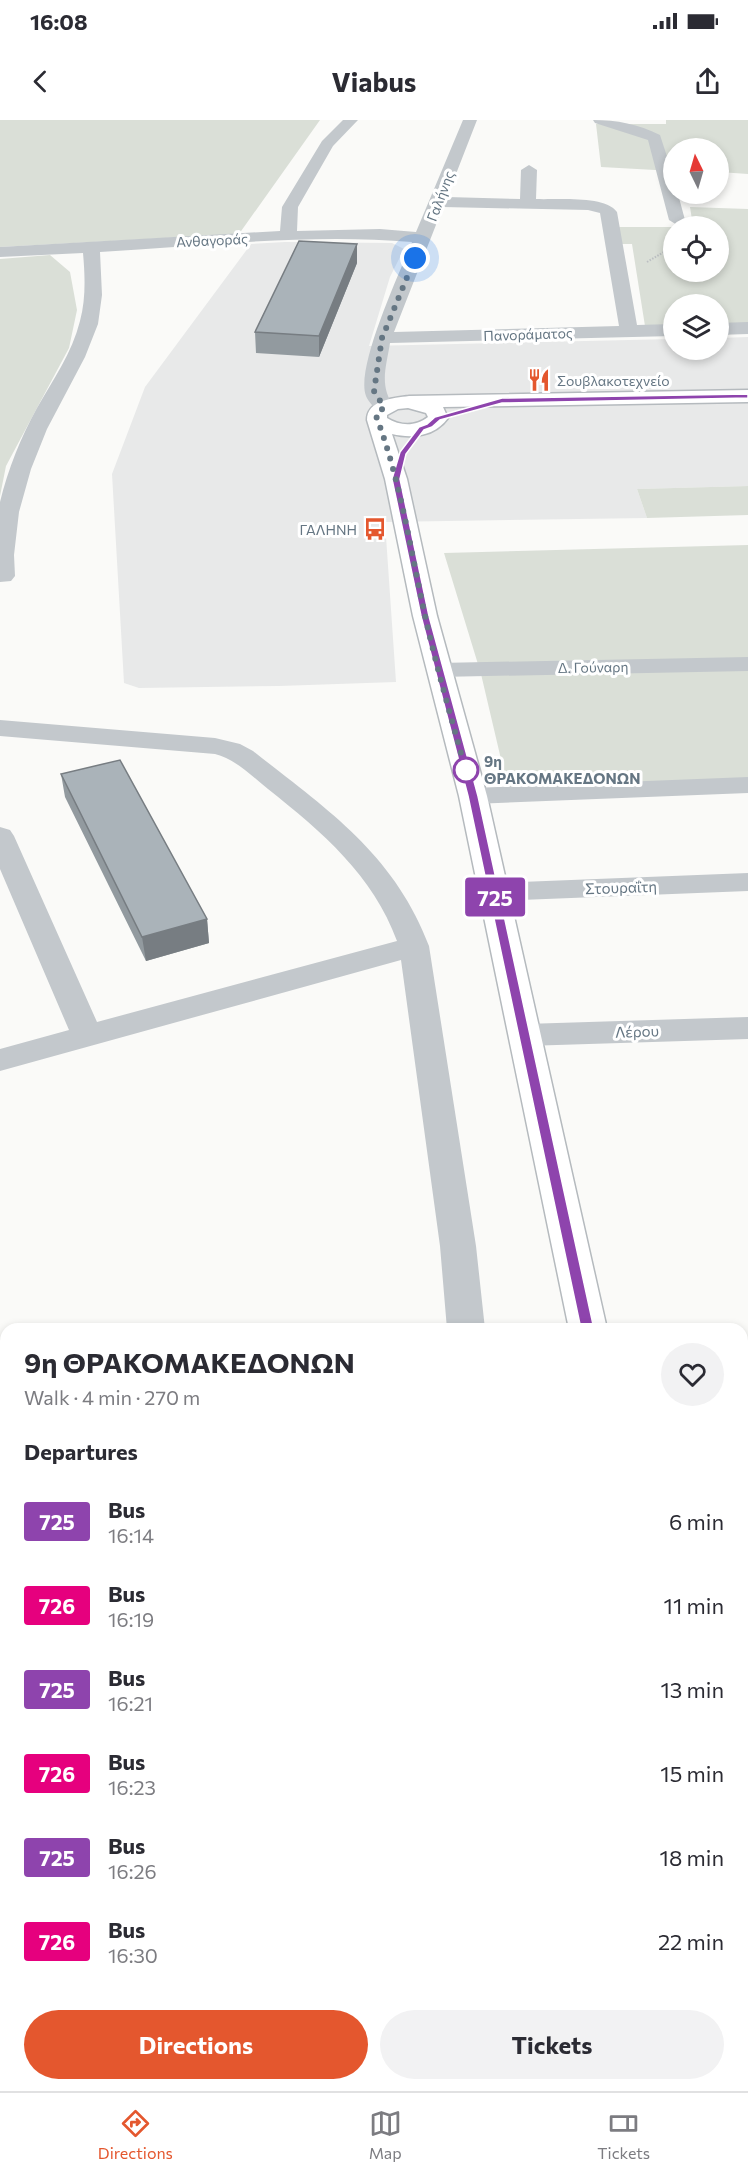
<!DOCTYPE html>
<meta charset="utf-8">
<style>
:root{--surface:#fff;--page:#f2f2f3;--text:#2b2b33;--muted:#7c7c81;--line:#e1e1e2;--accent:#e4572e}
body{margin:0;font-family:Commissioner,sans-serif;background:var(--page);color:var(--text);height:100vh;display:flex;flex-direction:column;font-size:22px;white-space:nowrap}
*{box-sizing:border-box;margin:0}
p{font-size:20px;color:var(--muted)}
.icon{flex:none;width:33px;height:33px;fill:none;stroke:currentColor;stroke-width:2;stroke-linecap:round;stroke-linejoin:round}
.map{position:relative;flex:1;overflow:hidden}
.panel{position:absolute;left:0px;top:1203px;width:748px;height:768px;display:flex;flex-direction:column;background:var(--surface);border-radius:18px 18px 0 0;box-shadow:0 3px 9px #0003}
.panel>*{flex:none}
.badge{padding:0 12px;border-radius:4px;font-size:21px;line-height:39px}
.needle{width:39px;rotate:355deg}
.tools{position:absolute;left:663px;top:18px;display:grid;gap:12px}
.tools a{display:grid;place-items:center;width:66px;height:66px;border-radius:50%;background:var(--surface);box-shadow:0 3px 9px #0003;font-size:30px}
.you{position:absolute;width:30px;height:30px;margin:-15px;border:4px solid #fff;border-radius:50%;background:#1a73e8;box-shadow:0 0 0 9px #1a73e833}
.map>.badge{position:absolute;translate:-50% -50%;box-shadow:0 0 0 3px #fff}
h2{padding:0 24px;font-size:22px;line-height:54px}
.round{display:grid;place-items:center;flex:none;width:63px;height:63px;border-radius:32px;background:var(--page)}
.overview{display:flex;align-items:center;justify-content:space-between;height:102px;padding:0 24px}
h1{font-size:28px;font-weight:700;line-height:45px}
.action{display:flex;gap:12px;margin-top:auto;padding:12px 24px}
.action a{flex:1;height:69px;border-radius:36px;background:var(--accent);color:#fff;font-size:24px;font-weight:700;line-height:69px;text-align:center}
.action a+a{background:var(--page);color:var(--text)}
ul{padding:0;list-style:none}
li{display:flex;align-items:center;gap:18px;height:84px;padding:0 24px}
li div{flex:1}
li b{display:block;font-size:22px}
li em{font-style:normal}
li .badge{min-width:66px;font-weight:700;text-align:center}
.status{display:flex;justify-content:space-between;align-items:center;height:42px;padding:0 30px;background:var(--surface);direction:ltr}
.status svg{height:16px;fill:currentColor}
header{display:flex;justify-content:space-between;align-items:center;height:78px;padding:0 24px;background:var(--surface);font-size:27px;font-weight:700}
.dock{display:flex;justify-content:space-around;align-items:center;height:84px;border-top:2px solid var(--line);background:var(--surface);font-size:16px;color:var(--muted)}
.dock a{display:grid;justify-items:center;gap:3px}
.dock .current{color:var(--accent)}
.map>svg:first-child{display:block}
</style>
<div class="status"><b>16:08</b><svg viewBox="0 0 49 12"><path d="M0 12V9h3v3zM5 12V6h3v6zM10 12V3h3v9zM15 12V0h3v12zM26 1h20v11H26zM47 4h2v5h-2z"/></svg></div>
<header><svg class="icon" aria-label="back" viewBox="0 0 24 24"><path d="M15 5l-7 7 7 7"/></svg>Viabus<svg class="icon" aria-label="share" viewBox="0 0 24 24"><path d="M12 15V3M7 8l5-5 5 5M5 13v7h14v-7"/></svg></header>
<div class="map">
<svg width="748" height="1971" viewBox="0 0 748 1971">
<rect width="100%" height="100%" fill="#fafaf8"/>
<!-- built -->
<path fill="#e8e9e9" d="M285 122 392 123 404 129 390 157 369 226 673 219 674 230H718L719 218 748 217V366L637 369 647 398 385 402 396 562 279 566 139 568 124 563 112 354 145 267 251 124Z"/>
<!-- green -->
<path fill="#dadfd7" d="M0 0H320L239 114 0 127Z
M666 0H748V54L719 52 718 28H674L673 51 601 47 596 4H666Z
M690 87 748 89V205H719L718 184H674L673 206H645L632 124H610L607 107H673L674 152H718V106H693Z
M50 135 70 152 77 190 69 228 6 346 0 376V139Z
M748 366V395L647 398 637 369Z
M748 425V660L508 669 481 554 444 433Z"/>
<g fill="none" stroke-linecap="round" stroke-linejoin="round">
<!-- major casing -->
<g stroke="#b5babe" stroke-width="3">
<path id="major" d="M748 270V282L443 287 448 298C435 316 413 319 392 314L407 359 437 496 487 676 607 1209H569L459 676 413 496 385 359 367 300C367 280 393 278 409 276ZM408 288 426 293 428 297C415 307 400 306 387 298V295L398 289Z
M688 1965H740L741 1971H689Z"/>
</g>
<!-- path -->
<path stroke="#bbbfc2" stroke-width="2" stroke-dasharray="1.5 1.5" stroke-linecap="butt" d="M647 142 674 126"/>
<!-- minor -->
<path fill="#c3c8cc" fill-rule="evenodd" d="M343 0H358L333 26 298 87 297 111 380 109 416 112 463 0H477L447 77 520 79 521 50 529 45 537 50 536 79C556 80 605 75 617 92L637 205 674 204V216L390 223C386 248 379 265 394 287L391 291H377C374 287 368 281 366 276 355 248 400 152 412 122 309 113 203 126 100 132L102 175 98 204 85 237 47 309 31 349 19 392 14 435 15 456 11 461 0 462V382C8 349 21 317 37 288 53 260 72 233 80 201 86 179 85 155 83 133L0 137V127L280 111 282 87 322 21ZM443 87 588 90 600 93 619 206 394 212Z
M593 0C617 0 638 4 660 15L674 58V74H678L685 100 683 104 677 105 669 100 648 20 595 3Z
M748 202V214L718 215V203Z
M748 537V551L439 557 430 555 427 550 430 545 439 543Z
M0 600 215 618 240 624 253 631C328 690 394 734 429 826L476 1126 485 1209H447L440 1126 401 840 0 951V929L69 910 0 749V707L10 710 14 716 97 902 397 821C373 755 322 712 268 669 252 656 235 639 215 634L0 616Z
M748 657V673L473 684 463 682 459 676 463 670 473 668Z
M748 753V771L494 781 484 779 479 772 484 765 494 763Z
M748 897V919L525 926 514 923 509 915 514 907 525 904Z
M742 1228H748V1260H742Z
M742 1462H748V1502H742Z
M0 1586 6 1588V1634L0 1632Z
M94 1965H146V1971H94Z
M241 1965H293L291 1971H239Z
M456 1965H512L515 1971H459Z"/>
<!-- major -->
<use href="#major" fill="#fff" fill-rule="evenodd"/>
</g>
<!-- wall -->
<path fill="#929a9f" d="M357 124V143L319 237 256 233 255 212Z
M61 654 207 799 209 823 146 841 65 677Z"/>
<!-- shaded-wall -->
<path fill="#777d82" d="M357 124V143L319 237V216Z
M207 799 209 823 146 841 142 817Z"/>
<!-- building -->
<path fill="#aab3b9" stroke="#777d82" stroke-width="1.5" d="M299 121 357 124 319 216 255 212Z
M120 640 207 799 142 817 61 654Z"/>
<!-- line -->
<path fill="#8e44ad" stroke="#fff" stroke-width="1.5" d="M748 274V278L502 283 440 300 432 307 424 310 406 334 400 359 429 496 478 676 594 1209 588 1214 581 1209 468 676 421 496 392 359 400 332 419 307 427 304 435 297 502 278Z"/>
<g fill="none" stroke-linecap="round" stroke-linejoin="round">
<!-- walk -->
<path stroke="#657683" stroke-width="6" stroke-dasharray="0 10.8" d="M415 138 382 218 374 271 384 287 376 296C399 355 410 427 424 491 436 546 452 600 467 655L466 650"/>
</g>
<!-- icons -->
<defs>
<g id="restaurant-bare" transform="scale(1.8)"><path d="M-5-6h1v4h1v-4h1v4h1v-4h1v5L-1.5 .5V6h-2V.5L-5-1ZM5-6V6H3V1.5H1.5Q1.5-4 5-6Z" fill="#e4572e" stroke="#fff" stroke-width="2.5" paint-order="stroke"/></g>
<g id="bus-bare" transform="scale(1.8)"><path d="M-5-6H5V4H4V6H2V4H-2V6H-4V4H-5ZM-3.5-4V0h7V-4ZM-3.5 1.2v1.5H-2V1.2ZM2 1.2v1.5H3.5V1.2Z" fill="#e4572e" stroke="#fff" stroke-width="2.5" paint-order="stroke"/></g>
</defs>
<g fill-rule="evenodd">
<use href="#restaurant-bare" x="539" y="260"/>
<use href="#bus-bare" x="375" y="409"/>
</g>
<!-- markers -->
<circle fill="#fff" stroke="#8e44ad" stroke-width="3" cx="466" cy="650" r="12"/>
<g text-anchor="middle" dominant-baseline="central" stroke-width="6" stroke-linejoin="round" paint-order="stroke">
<!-- far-street labels -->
<g font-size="14" fill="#657683" stroke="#fff">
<text transform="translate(440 76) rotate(-69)">Γαλήνης</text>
<text transform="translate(212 120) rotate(-3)">Ανθαγοράς</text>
<text transform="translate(528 214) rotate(-2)">Πανοράματος</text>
<text transform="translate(593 547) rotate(-1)">Δ. Γούναρη</text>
</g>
<!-- far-poi labels -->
<g font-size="14" fill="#657683" stroke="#fff" text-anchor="start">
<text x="557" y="260">Σουβλακοτεχνείο</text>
<text x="357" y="409" text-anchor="end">ΓΑΛΗΝΗ</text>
</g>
<!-- stop labels -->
<g font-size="15" font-weight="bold" fill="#657683" stroke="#fff" text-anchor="start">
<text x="484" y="641">9η<tspan x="484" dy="17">ΘΡΑΚΟΜΑΚΕΔΟΝΩΝ</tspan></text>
</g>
<!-- street labels -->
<g font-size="15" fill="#657683" stroke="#fff">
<text transform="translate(621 767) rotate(-2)">Στουραΐτη</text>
<text transform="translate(637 911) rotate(-2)">Λέρου</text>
</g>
</g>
</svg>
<div class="tools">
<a><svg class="needle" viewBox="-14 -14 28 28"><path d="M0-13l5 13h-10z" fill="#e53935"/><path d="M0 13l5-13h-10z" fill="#7c7c81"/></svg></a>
<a><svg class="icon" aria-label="locate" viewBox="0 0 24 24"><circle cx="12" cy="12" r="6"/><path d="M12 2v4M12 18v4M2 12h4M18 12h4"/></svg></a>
<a><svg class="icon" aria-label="layers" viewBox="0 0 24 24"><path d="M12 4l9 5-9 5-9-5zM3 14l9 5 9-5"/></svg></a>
</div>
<div class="you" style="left:415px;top:138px"></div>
<b class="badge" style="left:495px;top:777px;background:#8e44ad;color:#fff">725</b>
<section class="panel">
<div class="overview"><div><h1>9η ΘΡΑΚΟΜΑΚΕΔΟΝΩΝ</h1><p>Walk · 4 min · 270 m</p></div><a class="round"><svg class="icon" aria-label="heart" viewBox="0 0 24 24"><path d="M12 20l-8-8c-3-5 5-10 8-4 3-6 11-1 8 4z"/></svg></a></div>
<h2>Departures</h2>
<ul>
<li><span class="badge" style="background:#8e44ad;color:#fff">725</span><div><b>Bus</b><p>16:14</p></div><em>6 min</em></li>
<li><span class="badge" style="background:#e6007e;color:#fff">726</span><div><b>Bus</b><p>16:19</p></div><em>11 min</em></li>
<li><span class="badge" style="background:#8e44ad;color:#fff">725</span><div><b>Bus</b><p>16:21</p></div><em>13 min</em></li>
<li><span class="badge" style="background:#e6007e;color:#fff">726</span><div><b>Bus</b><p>16:23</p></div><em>15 min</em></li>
<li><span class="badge" style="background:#8e44ad;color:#fff">725</span><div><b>Bus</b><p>16:26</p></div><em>18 min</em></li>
<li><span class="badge" style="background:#e6007e;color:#fff">726</span><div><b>Bus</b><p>16:30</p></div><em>22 min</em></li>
</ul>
<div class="action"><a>Directions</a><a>Tickets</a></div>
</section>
</div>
<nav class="dock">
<a class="current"><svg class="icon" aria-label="directions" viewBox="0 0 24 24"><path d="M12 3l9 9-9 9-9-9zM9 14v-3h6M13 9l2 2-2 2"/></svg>Directions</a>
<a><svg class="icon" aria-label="map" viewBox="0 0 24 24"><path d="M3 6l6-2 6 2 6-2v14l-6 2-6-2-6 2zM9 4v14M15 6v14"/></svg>Map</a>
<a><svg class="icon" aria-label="tickets" viewBox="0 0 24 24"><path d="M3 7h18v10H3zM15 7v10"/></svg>Tickets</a>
</nav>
